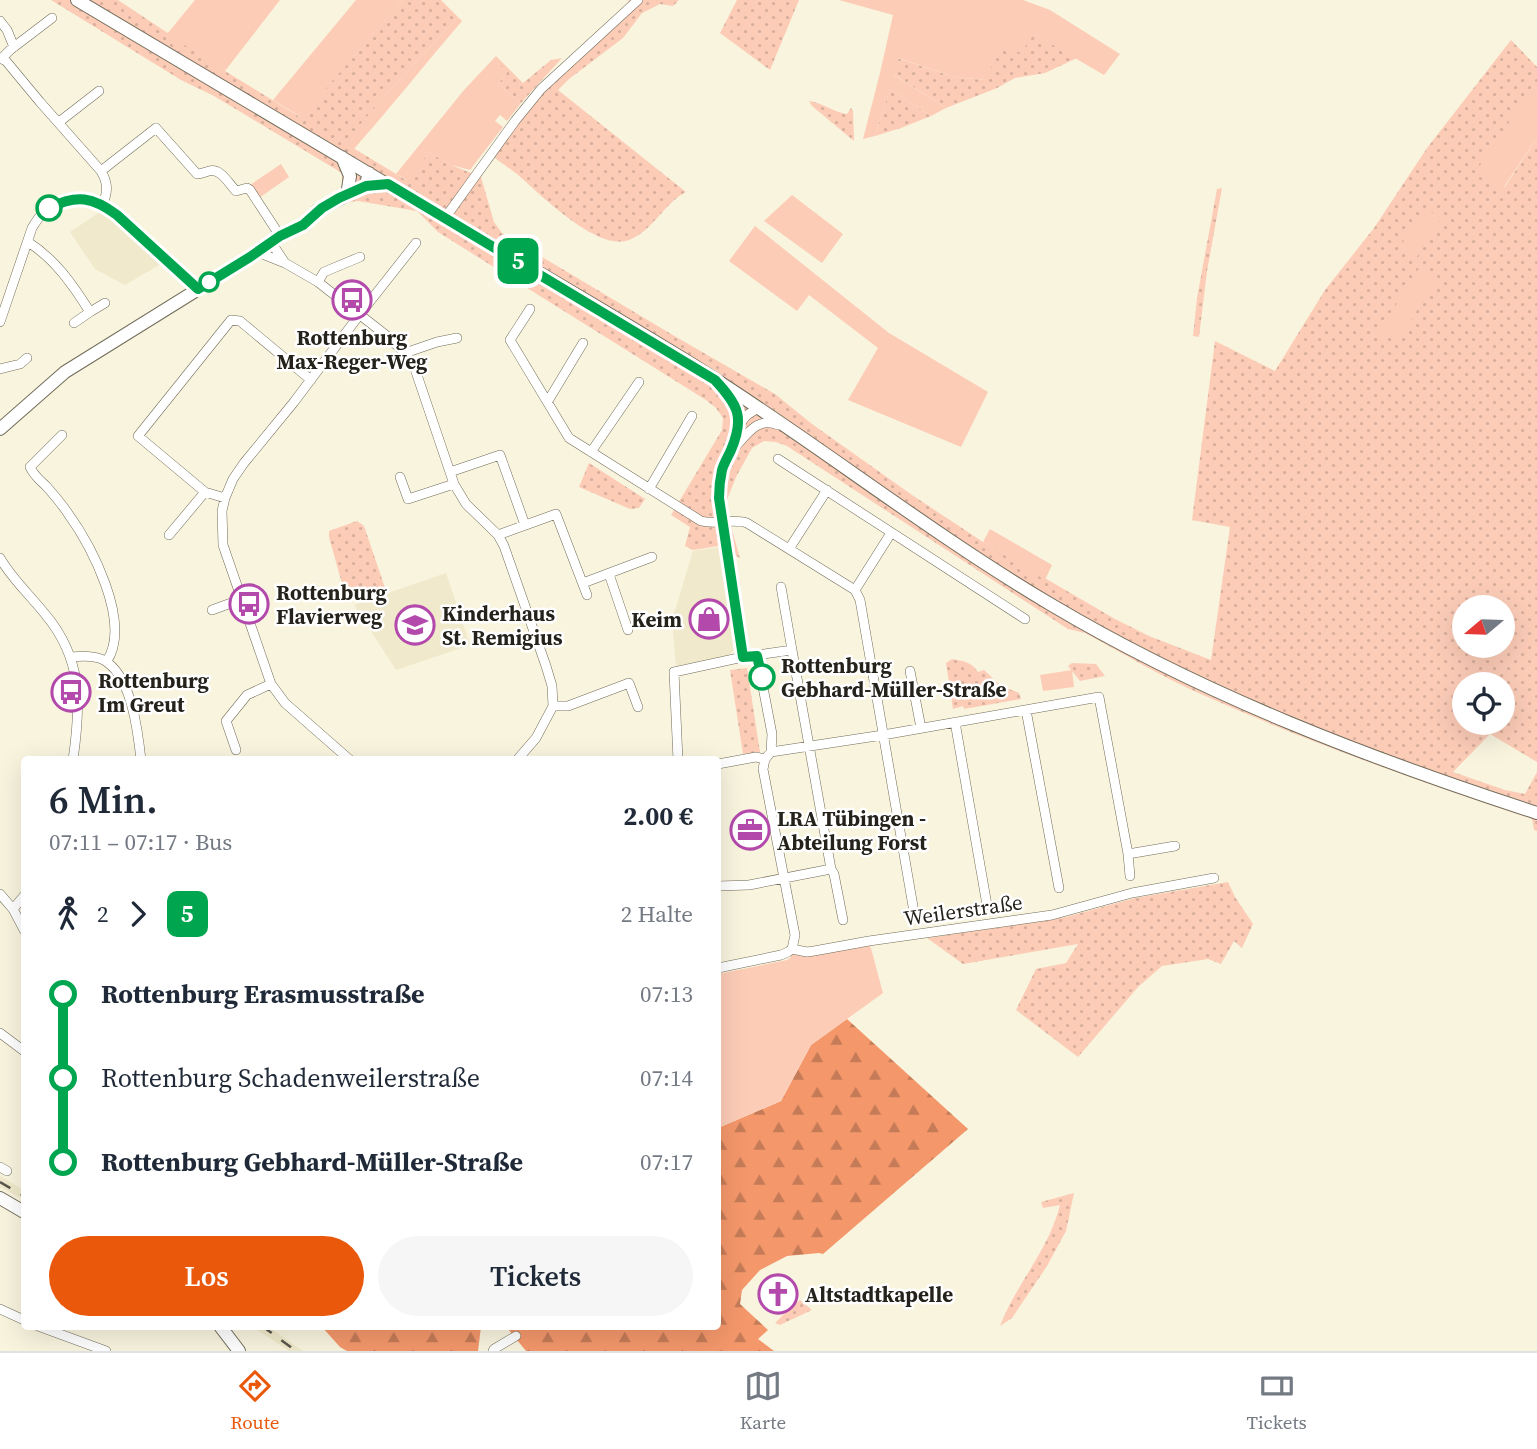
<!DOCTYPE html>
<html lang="de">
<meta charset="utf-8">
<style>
:root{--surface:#fff;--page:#f6f6f7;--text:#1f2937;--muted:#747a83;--line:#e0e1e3;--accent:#ea580c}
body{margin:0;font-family:"Source Serif 4",serif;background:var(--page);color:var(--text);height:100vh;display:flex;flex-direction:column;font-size:26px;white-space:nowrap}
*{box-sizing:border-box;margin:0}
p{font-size:23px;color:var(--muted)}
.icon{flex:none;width:38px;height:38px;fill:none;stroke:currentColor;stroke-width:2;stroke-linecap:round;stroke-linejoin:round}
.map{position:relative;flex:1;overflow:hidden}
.panel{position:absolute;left:21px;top:756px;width:700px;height:574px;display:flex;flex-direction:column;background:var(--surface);border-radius:7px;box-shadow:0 7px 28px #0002}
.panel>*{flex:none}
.badge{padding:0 14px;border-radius:10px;font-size:24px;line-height:46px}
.needle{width:46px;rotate:251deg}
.tools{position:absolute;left:1452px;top:595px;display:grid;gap:14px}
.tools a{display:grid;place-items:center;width:63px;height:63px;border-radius:50%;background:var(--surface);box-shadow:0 7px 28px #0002;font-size:35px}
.map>.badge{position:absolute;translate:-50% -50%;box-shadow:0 0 0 4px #fff}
.legs{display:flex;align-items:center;gap:10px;height:77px;padding:0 28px;font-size:23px}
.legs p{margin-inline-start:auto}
.overview{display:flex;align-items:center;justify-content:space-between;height:119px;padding:0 28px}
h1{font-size:38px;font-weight:600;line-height:52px}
.primary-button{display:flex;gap:14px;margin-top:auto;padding:14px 28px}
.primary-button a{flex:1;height:80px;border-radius:42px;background:var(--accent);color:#fff;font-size:28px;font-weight:600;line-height:80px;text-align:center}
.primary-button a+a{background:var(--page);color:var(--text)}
ul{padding:0 28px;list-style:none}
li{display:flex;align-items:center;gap:24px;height:84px;font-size:26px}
li i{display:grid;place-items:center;width:10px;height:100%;margin:0 9px;background:currentColor}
li i::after{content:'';width:18px;height:18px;margin:-9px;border:5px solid;border-radius:50%;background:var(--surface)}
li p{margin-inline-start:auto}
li:first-child i{background:linear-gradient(#0000 50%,currentColor 0)}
li:last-child i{background:linear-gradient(currentColor 50%,#0000 0)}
.tabs{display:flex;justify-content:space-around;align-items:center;height:98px;border-top:2px solid var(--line);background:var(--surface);font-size:19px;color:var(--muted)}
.tabs a{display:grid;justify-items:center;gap:4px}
.tabs .on{color:var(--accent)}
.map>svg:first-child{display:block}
</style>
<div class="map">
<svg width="1537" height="1351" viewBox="0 0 1537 1351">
<defs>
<pattern id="grass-dots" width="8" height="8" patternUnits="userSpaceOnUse" patternTransform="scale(1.75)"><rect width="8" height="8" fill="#fcccb7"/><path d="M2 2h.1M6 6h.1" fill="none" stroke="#d8af9d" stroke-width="1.8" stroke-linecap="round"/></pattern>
<pattern id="forest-firs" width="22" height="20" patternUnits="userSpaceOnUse" patternTransform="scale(1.75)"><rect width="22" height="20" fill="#f4976b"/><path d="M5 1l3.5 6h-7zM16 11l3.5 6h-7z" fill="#c57b57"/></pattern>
</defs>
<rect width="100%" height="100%" fill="#f9f4de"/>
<!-- built -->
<path fill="#f0e9cb" d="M103 210 161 264 125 285 95 269 70 232Z
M718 547 737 648 727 656 676 666 672 620 693 551Z
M446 573 470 645 396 670 354 605Z
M0 1176 24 1190V1200L0 1187Z
M253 1327H269L303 1351H289Z"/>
<!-- grass -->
<path fill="url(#grass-dots)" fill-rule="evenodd" d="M51 0H118L225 71 300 117 403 0H441L458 17 389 91 345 143 406 180 429 152 451 165 481 177 494 222 502 233 671 334 775 394 812 424 912 495 983 542 1115 619 1149 636 1211 660 1230 527 1192 520 1215 341 1275 371 1325 290 1374 228 1427 148 1511 40 1537 67V90L1533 87 1504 188 1537 138V762L1490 734 1453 772 1505 790 1525 794 1537 772V831L1534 830 1532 819C1421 782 1310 743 1203 695 1162 677 1124 654 1085 633L1068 629 787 446 776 442 764 441 752 448 736 477 725 505 740 558 718 546 693 550 685 546 690 527 671 515 722 430 723 418 716 408 706 400 438 232 417 211 358 201 345 203 342 183V173L214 96 181 80ZM1465 607H1503V646H1465ZM1465 684H1503V723H1465Z
M629 0H679L673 6 660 4 642 13 623 38 569 79 558 90 686 192C664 203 653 231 629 240 597 252 540 194 517 174 509 168 500 162 491 155L541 89 620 17Z
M737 0H799L770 70 720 33Z
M1034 34 1077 58 1045 73 1015 78 997 88 946 108 893 74 897 58 954 77 985 80 1000 46Z
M562 58 521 103 498 84 507 73 500 66 503 63 523 83 551 60Z
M890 89 931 116 901 128 875 136Z
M809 101C823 103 833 112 847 114L851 108 853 111 854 141 812 106Z
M1222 188 1207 271 1199 337 1193 336 1197 298 1217 189Z
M589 463 645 499 639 508 630 509 579 487Z
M357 521 364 526 385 588 354 599 350 598 341 580 329 537V531Z
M952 659C963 661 972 662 978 672L984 670 1001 686 1019 693 1021 699 964 709 963 706 953 709 946 663Z
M1072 663 1096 664 1105 676 1080 681 1068 666Z
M747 668 760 752 743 754 730 670Z
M1228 882 1235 897 1253 924 1242 948 1234 941 1221 964 1208 959 1162 966 1138 987 1078 1057 1016 1010 1036 969 1066 963 1078 944 963 964 927 938 1066 917 1135 898Z
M1074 1193 1066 1231 1047 1266 1012 1318 1000 1326C1016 1284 1049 1250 1060 1205L1043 1208 1041 1202Z
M800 1300 812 1310 780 1325 775 1323 788 1310Z"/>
<!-- forest -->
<path fill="url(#forest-firs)" d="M847 1019 968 1129 823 1254 819 1253 787 1256 760 1270 742 1290 740 1304 768 1330 758 1339 774 1351H526L508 1329 502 1327 718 1326V1128L781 1101 811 1045Z
M322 1327H481L478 1351H347L340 1347Z"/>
<!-- garden -->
<path fill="#fcccb7" d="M195 0H280L225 71 167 34Z
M356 0H403L301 117 273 100Z
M839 0H1023L1050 10 1120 54 1104 75 1034 34 1021 53 1000 47 986 80 954 77 898 58 894 75 946 108 931 116 890 89 875 136 863 139 880 73 893 15Z
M458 17 462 21C426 63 391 107 354 149L344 143 389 91Z
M496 56 503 63 501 66 507 73 498 84 521 103 507 121 500 115 495 121 503 127 470 170 451 165 429 152 407 180 396 174 464 90Z
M1533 87 1537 90V138L1503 188 1474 174Z
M281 164 289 177 259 198 250 185Z
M792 195 843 234 822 263 764 221Z
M1425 208 1441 219 1415 260 1399 248Z
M755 226 889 333 988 392 961 447 848 400 878 348 809 295 797 311 729 261Z
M1421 265 1438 278 1402 334 1377 335Z
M990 529 1052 565 1045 580 983 542Z
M1072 670 1074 687 1043 691 1040 675Z
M869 941 883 993 811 1045 781 1101 718 1128V974L787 960 791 957 792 949 807 952Z"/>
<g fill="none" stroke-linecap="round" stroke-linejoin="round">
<!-- street casing -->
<g stroke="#716c59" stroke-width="10">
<path id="street" d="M0 21 7 30 14 47
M0 58 6 61 40 102 101 171C108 183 108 191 103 204
M2 58 10 50 52 18
M59 122 99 91
M101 171 156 128 197 174C201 174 205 172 209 171 221 168 228 183 236 191L247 188 250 190 280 236
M445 218 515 121 541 89 638 0
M28 242C55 259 73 285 90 312L74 323
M271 242 285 263
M260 249 265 255 285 263 318 282 387 336 405 353 415 369 454 484 466 504 498 535 504 546 546 666 552 686 553 706 536 738 517 760
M318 282 324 272 360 257
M530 309 510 340 569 438 701 521C717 525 732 518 747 523L855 590
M90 312 105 303
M0 322 32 228C35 223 38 218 42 214 56 199 86 194 104 205 109 207 113 212 117 215L198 289
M405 353 437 342 457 338
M0 369 20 364 27 358
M721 386C747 416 740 428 725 461 720 472 720 486 719 498L743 657
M548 401 583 343
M739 425 747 415 758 408
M62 435 30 467C34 476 40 480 47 487 54 495 61 503 67 512 91 545 132 622 107 661
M733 449C747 435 757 416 778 425
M591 452 639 382
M778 459 1025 619
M450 472 500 455 525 525
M400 477 408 499 454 484
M649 489 692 416
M225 498 205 492 138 436 231 320 240 321 311 380
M169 535 205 492
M498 535 556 514 587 595
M789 549 827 490
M0 558C12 579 30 595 45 614 83 659 81 704 73 760
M609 574 628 630
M583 583 652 557
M781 587 792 650
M855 590 860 600 914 912
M855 590 891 533
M212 610 242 599
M757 656 772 734 771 752
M71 657C83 656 99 655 108 663 132 681 138 732 141 760
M910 671 921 728
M553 706H568L629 683 638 707
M1026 710 1059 888
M955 722 987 905
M236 750 226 721 247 695 271 684
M765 759 771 752 883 735 1099 697 1128 854 1130 876
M765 759 763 769 795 935 792 949
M350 760 285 703 271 684 223 545 222 511 225 498 233 479 244 463 294 402 360 314 416 243
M678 760 674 672 743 657 792 650 831 869 834 874 843 920
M718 764 756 757 765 759
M1128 854 1175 846
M718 886 749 885 831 869
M0 894 13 909 24 930
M13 909 24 896
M718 968 781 955 788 952 792 949 807 952 814 951 869 941 1052 915 1132 893 1214 878
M0 1033 24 1051
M0 1167 7 1171
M0 1309 24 1320
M38 1326 106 1351
M493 1351 494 1349 516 1336"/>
</g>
<!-- secondary casing -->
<g stroke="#716c59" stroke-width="14">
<path id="secondary" d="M77 0C181 61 284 124 388 185 490 244 593 303 693 365 814 441 927 531 1050 604 1203 695 1368 758 1537 813
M342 157 350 176 348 189
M317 211 360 188 366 184 369 173
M0 429 65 372 250 257 280 236 303 225 322 208
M0 1198 24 1212
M220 1326 239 1351"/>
</g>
<!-- street -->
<use href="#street" stroke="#fff" stroke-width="9"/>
<!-- secondary -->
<use href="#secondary" stroke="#fff" stroke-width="12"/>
<!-- rail -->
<path stroke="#5a574c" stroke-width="2.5" stroke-dasharray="12 12" stroke-linecap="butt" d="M0 1182 24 1196
M262 1326 296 1351"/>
</g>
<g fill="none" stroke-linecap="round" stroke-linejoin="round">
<!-- line-1 casing -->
<g stroke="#fff" stroke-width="16">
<path id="line-1" d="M49 208C77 194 93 197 117 215L198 289 250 257 280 236 303 225 322 208 339 198 366 186 388 184 715 380C738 405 745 417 731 450 728 457 724 463 722 470 720 479 719 489 719 498L743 657 757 656 762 677"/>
</g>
<!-- line-1 -->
<use href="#line-1" stroke="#00a54f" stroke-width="10"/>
</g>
<!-- icons -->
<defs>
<g id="bus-ring" transform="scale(2.0125)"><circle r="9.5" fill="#fff" stroke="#b349ab" stroke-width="1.5"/><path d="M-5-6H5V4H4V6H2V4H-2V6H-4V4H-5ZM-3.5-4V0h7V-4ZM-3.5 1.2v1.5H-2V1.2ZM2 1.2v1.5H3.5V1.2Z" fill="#b349ab"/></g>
<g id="shop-ring" transform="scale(2.0125)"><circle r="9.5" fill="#fff" stroke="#b349ab" stroke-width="1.5"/><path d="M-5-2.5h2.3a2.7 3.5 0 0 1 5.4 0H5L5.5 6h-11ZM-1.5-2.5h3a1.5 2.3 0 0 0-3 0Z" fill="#b349ab"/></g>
<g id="school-ring" transform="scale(2.0125)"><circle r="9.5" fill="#fff" stroke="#b349ab" stroke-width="1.5"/><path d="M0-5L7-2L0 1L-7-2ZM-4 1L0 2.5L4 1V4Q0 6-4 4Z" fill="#b349ab"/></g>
<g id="office-ring" transform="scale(2.0125)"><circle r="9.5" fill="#fff" stroke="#b349ab" stroke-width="1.5"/><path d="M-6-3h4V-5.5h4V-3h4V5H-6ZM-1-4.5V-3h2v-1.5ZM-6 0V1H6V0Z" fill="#b349ab"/></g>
<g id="church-ring" transform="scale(2.0125)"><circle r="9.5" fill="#fff" stroke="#b349ab" stroke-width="1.5"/><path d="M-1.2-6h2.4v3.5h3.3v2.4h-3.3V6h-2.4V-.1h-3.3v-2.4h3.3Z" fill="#b349ab"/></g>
</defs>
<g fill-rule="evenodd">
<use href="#bus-ring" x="352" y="300"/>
<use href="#bus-ring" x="249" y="604"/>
<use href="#shop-ring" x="709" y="619"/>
<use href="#school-ring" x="415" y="625"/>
<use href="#bus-ring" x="71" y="692"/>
<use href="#office-ring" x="750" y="830"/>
<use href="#church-ring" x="778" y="1294"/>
</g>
<!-- markers -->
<g fill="#fff" stroke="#00a54f" stroke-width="3.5">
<circle cx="49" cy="208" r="12"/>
<circle cx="209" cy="282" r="9"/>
<circle cx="762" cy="677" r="12"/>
</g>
<g text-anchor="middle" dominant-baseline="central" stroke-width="5" stroke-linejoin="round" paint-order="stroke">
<!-- poi labels -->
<g font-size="21" font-weight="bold" fill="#24221a" stroke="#fff" text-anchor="start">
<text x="352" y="337" text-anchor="middle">Rottenburg<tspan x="352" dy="24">Max-Reger-Weg</tspan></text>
<text x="276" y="592">Rottenburg<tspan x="276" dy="24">Flavierweg</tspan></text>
<text x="442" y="613">Kinderhaus<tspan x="442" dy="24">St. Remigius</tspan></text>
<text x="682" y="619" text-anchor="end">Keim</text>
<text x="98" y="680">Rottenburg<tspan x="98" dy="24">Im Greut</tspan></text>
<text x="777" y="818">LRA Tübingen -<tspan x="777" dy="24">Abteilung Forst</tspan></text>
<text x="805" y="1294">Altstadtkapelle</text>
</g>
<!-- stop labels -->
<g font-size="21" font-weight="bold" fill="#24221a" stroke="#fff" text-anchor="start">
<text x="781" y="665">Rottenburg<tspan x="781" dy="24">Gebhard-Müller-Straße</tspan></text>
</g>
<!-- street labels -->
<g font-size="21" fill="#24221a" stroke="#fff">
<text transform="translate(963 910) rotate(-8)">Weilerstraße</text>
</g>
</g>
</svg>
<div class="tools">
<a><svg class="needle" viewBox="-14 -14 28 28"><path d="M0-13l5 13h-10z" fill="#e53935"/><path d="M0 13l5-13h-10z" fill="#747a83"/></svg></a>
<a><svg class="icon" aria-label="locate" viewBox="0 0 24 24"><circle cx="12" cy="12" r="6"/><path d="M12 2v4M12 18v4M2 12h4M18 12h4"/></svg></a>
</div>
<b class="badge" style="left:518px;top:261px;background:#00a54f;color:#fff">5</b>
<section class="panel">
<div class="overview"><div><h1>6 Min.</h1><p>07:11 – 07:17 · Bus</p></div><b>2.00 €</b></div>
<div class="legs"><svg class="icon" aria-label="walk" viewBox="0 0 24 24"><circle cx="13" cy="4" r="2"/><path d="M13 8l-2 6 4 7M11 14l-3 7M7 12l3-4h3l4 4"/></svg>2<svg class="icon" aria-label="forward" viewBox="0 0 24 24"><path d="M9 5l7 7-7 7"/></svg><b class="badge" style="background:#00a54f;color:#fff">5</b><p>2 Halte</p></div>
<ul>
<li><i style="color:#00a54f"></i><b>Rottenburg Erasmusstraße</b><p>07:13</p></li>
<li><i style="color:#00a54f"></i><span>Rottenburg Schadenweilerstraße</span><p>07:14</p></li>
<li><i style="color:#00a54f"></i><b>Rottenburg Gebhard-Müller-Straße</b><p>07:17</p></li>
</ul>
<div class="primary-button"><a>Los</a><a>Tickets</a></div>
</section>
</div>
<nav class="tabs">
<a class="on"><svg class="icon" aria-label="directions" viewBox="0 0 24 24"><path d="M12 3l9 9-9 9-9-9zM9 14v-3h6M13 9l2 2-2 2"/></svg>Route</a>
<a><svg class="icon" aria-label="map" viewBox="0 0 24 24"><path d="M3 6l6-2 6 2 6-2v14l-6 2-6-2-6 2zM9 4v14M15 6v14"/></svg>Karte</a>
<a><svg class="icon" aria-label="tickets" viewBox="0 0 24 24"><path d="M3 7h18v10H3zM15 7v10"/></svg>Tickets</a>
</nav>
